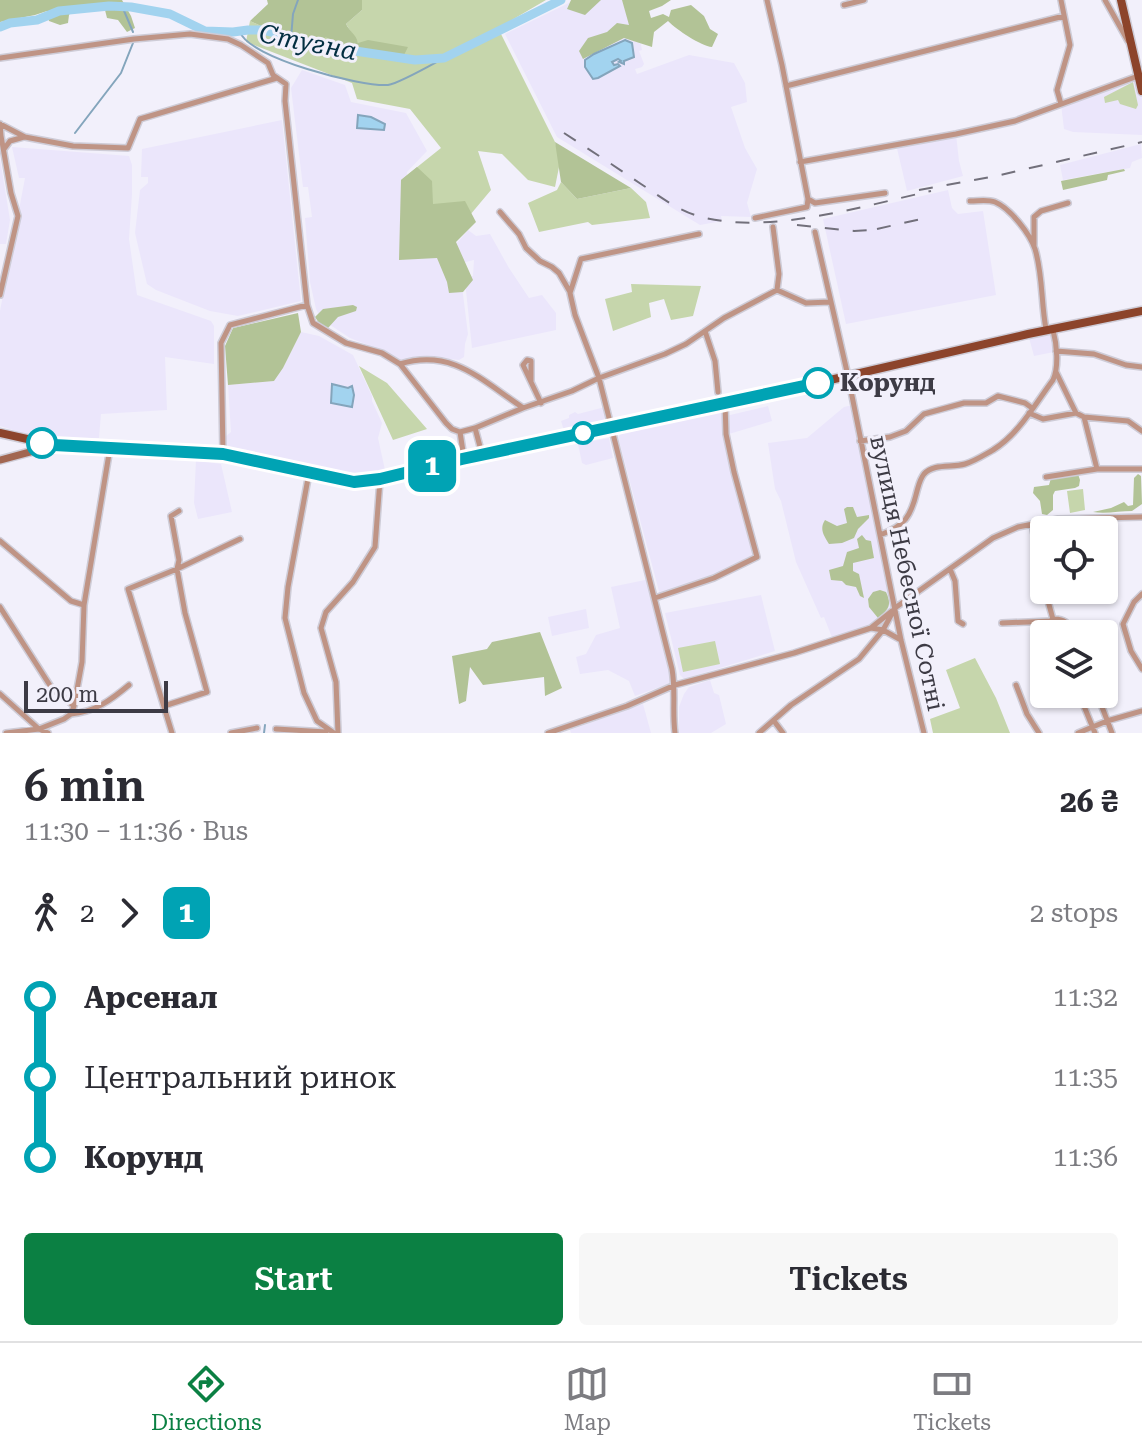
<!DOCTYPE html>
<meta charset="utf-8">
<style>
:root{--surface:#fff;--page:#f7f7f7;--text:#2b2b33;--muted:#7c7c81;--line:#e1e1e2;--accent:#0b8043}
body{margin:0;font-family:"Roboto Serif",serif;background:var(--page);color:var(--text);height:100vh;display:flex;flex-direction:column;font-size:30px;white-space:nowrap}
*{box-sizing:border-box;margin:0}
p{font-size:26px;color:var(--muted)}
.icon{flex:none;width:44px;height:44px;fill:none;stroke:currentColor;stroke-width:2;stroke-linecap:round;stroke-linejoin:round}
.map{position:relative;height:733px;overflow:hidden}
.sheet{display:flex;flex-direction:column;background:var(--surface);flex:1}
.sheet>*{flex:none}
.badge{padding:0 16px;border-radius:12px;font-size:28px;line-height:52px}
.tools{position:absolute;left:1030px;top:516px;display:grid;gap:16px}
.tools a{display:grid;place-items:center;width:88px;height:88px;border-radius:8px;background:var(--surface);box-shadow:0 2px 6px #0004;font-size:40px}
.scale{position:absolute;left:24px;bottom:20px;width:144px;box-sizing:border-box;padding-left:8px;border:4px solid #3d3b45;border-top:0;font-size:22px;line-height:28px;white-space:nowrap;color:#3d3b45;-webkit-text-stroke:6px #f2f0fb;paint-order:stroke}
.map>.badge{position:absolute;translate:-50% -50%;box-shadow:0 0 0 4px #fff}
.legs{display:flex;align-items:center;gap:12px;height:88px;padding:0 24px;font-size:26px}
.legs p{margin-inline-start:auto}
.headline{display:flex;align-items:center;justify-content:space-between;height:136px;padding:0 24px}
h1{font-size:44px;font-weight:600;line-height:60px}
.action{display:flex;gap:16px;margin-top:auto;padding:16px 24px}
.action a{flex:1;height:92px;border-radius:8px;background:var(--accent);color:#fff;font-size:32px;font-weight:600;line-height:92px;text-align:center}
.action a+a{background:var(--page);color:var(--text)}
ul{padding:0 24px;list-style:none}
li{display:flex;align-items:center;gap:28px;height:80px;font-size:30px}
li i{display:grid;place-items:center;width:12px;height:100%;margin:0 10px;background:currentColor}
li i::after{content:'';width:20px;height:20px;margin:-10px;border:6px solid;border-radius:50%;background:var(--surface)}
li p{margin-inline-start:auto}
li:first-child i{background:linear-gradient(#0000 50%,currentColor 0)}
li:last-child i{background:linear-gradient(currentColor 50%,#0000 0)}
.dock{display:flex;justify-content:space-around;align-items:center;height:112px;border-top:2px solid var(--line);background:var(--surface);font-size:22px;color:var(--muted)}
.dock a{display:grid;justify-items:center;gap:4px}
.dock .on{color:var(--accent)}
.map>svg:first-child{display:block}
</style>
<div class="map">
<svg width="1142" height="733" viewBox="0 0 1142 733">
<rect width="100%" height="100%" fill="#f2f0fb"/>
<!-- built -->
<path fill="#ebe6fb" d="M575 0H629L638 31 642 50 639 51 644 64 642 67 635 69 637 74 689 55 734 63 745 83 747 102 731 107 745 148 757 169 747 203 751 217 721 216 722 221 700 225 557 137 505 34Z
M302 70 345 85 351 102 406 113 427 151 407 172 404 255 441 256 462 286 468 334 465 344 464 357 459 360 429 357 401 360 383 351 350 338 321 319 316 309 310 282 305 218 312 217 308 187H303L291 88Z
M1138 76 1142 91V135L1073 132 1064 129 1061 104Z
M282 120 301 301 238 316 210 311 156 290 147 284 135 233 140 190 148 183V177H141L142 149Z
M956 134 959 161 963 176 907 191 896 144Z
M1141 144 1142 158 1132 162 1130 168 1063 180 1060 165Z
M12 147 129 156 132 165V194L129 239 137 295 211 321 214 326V364L165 357 167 410 101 414 99 438H71L26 434 0 426V311L25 178H19Z
M0 158 10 220 6 244H0Z
M948 190 952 208 958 214 983 211 996 295 846 324 823 219Z
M468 230 476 236 490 234 509 268 529 298 542 295 556 313V330L472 348 465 281V278L473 276 474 260 462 263 458 258 457 243Z
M1053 330 1056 340 1054 352 1034 356 1028 334Z
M301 332 319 336 353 355 372 396V401L382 423 378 438 385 470 352 476 257 454 226 449 225 437 231 432 228 385 274 381 283 368Z
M853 405 895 608 878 623 833 640 824 617 821 618 796 562 781 501 775 489 768 443 807 438 844 407Z
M768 406 772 421 729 434 726 416Z
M605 407 610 428 566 437 561 421 569 418V415L575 412 578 414Z
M720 408 733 477 753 557 715 576 660 595 618 437 624 430Z
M609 438 613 458 586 465 582 463 578 444Z
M196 460 221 464 232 512 198 519 194 503Z
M1080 520 1082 530H1044V552L1040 553 1035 525Z
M650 579 674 682 635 696 629 681 608 670 580 674 576 657 586 654 596 635 620 628 611 587Z
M761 595 775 651 684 679 680 675 665 613Z
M586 609 589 628 552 636 548 617Z
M710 680 714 693 719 695 726 724 711 733H679V707L684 694 689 687Z
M643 704 651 733H571L570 730Z"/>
<!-- green -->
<path fill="#c6d6ac" d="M362 0H546L498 28 555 142 560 162 555 187 528 180 502 154 478 151 491 190 444 246 401 180 441 148 410 109 357 99 352 83 246 42 250 21 311 49 326 36 358 43 346 24 362 10Z
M1133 82 1138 105 1136 109 1120 104 1118 100 1105 103 1104 97Z
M561 182 577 199 631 188 646 202 650 218 592 225 588 222 539 232 528 203 557 190Z
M631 284 701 286 693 316 671 320 664 299 649 303 651 317 613 331 605 299 632 292Z
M359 366 387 383 427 429 393 440Z
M1083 489 1085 510 1070 513 1067 491Z
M715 641 720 664 683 672 678 648Z
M975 658 996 698 1010 733H933L930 719 960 708 946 670Z"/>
<!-- forest -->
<path fill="#b2c396" d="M0 0H122L131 16 135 28 127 32 118 20 107 18 105 10 99 4 75 6 69 15 68 23 60 25 49 21 47 11 35 15 0 22Z
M267 0H362V10L346 24C350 32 356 34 358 43L368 40 408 47 403 57 332 44 326 37 311 49 250 21 268 4Z
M571 0H601L585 15 567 9Z
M622 0H671L662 6 649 11 651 18 663 14 669 17 671 10 691 5 704 16 710 29 718 34 712 47C701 46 677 30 668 21L654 32 652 47 624 38 583 59 579 51 588 38 607 32 617 23 629 25Z
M555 142 631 188 577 199 561 182Z
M417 167 432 181 433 204 465 201 476 222 456 242 473 280 463 292 449 293 447 282 437 258 399 260 401 180Z
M1124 169 1125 171 1108 175 1107 180 1063 190 1061 181Z
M353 305 357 307 356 311 338 317 328 328 321 326 315 317 323 309Z
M298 313 301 332 283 368 274 381 228 385 225 346 233 328Z
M1078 474 1080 480 1079 486 1075 488 1055 491 1053 495V510L1047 515 1042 514 1040 501 1033 493 1034 487 1049 485 1051 478Z
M1138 474 1141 476 1142 504 1132 511C1120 511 1106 514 1093 512L1111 508 1124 502 1128 506 1133 505 1134 478Z
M847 507H853L857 517 869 515V518L858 529 854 538 842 543 829 544C824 536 819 529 825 520L837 526 847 523 844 509Z
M862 535 866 540 871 541 874 558 853 563V571L859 574 864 598 860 596 856 587 846 585 842 581 831 580 829 570 843 566 847 552 859 548 857 539Z
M880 590 886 592C892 605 889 609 878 618L869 607 868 599 873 592Z
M540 632 562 688 545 696 544 677 483 685 470 667 466 701 459 704 452 656 487 649 492 642Z"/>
<!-- water -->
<path fill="#a2d3ef" stroke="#84a5bc" stroke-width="2" d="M625 40 632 43 634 57 624 61V64L619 62 621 61 618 59 612 62 614 65 618 64 620 66 598 78 593 79 585 67V60L594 54Z
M358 115 371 117 385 124 384 130 357 128Z
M332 384 348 388 352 386 354 395 352 407 331 403Z"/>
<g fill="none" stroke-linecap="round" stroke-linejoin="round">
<!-- stream -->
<path stroke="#84a5bc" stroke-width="2" d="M122 6 133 32
M240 32C249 58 361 87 388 85 400 83 431 65 444 58
M291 38 293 14 298 0
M75 133 121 73 133 43
M264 733 265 725"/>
<!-- river -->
<path stroke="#a2d3ef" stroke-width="9" d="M0 27 10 23 37 20 59 11 109 6 131 7 170 14 205 31 233 32 248 30H263L322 46 415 60 444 58 561 0"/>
<!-- street casing -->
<g stroke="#ceccd7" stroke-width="8">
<path id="street" d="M1061 0 1070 45 1057 90 1061 104
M1105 0 1128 41
M844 5 864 0
M0 58 134 39 190 34 228 39 241 45 268 63 273 75 286 84 285 101 307 305 313 323 346 343 382 353 400 364 446 423 452 429 460 432
M786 86 1064 16
M0 124 25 137 73 146 128 148 140 119 277 78
M4 149 10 141 24 137
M800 162 956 134 1015 121 1138 76
M808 199 815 203 885 193
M970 201C979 201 987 199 995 202 1010 208 1030 234 1035 249 1043 275 1041 303 1046 329
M500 212 519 234 526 248 540 261 552 267 559 273 570 292
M755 218 807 207 808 199 782 65 767 0
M815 232 848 376 901 640 924 733
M1034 246V217L1041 211 1068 203
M777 290 806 303 830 302
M0 295 18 216 11 193 1 136 0 124
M705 331 715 361 718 392
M1056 351 1094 354 1126 365 1142 367
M400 364C452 348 481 380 522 407
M1056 372 1076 413
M531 382 523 365 527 360 531 361V382L541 403
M1029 413 1043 419 1076 413 1084 417 1128 421 1142 431
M1084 417 1097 469
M475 428 523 408 572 391 599 378 665 354 686 344 724 318 777 290 779 274 773 227
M860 441 890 437 906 431 924 414 964 403H986L998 396 1025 403 1032 408
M223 453 221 343 230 325 307 305
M464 458 460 432 475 428 482 454
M309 473 288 587 285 618 304 693 317 721 334 733
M1046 477 1097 469H1142
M1032 524 1044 587
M880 535C905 526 911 516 917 491 919 484 920 479 924 474 934 463 952 468 965 464 975 461 984 455 993 450 1019 434 1035 404 1053 380 1059 367 1057 345 1053 330
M0 541 71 601 84 605
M950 569 955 581 958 621 963 624
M1045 590 1057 634
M1142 594 1134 602 1123 624 1131 651 1142 669
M655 598 714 578 757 557 734 472 726 434 725 403
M0 607 51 687 74 706
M1052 619C1064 618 1069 623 1073 634
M1002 623 1053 621
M872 627 892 611
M1016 685 1027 714 1039 733
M0 694 39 729 48 733
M1079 694 1095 733
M1097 694 1112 733
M164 706 207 692 185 613 177 569 179 560 171 516 179 511
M71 714C95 712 111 700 129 685
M774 721 783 733
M276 729 326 732
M6 733 39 729 64 719 71 714 74 706 82 662 84 605 110 448
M172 733 128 589 177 569 240 539
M231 733 257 728
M338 733 336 682 321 628 326 612 353 582 375 547 380 480
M548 733 627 706 675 685 794 653 871 628 883 630 901 640
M675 733C672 711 676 691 672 669L599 378 575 315 570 293 581 259 699 234
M759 733 791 705 859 659 883 630 895 608 993 538 1018 527 1058 519 1142 517
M1078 733 1107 721 1142 711"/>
</g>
<!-- secondary casing -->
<g stroke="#ceccd7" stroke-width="10">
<path id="secondary" d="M0 460 52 446"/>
</g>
<!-- primary casing -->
<g stroke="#ceccd7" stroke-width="11">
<path id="primary" d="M1121 0 1142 91
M0 433 54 445 223 454 354 482 380 479 462 459 817 383 1028 334 1142 311"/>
</g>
<!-- street -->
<use href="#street" stroke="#bf9485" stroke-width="5"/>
<!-- secondary -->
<use href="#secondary" stroke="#a26651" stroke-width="7"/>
<!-- primary -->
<use href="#primary" stroke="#8c442b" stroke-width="8"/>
<!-- rail -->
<path stroke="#72707b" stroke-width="2" stroke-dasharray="14 14" stroke-linecap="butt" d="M564 133C590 150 616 167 641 184 658 195 676 209 695 215 764 237 862 206 931 191
M919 190 996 176 1142 142
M797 225 854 231 873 230
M877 229 921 219"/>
</g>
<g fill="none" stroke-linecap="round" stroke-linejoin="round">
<!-- line-1 casing -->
<g stroke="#fff" stroke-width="18">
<path id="line-1" d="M42 443 54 445 223 454 354 482 380 479 462 459 818 383"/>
</g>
<!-- line-1 -->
<use href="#line-1" stroke="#00a3b4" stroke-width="12"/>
</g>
<!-- markers -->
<g fill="#fff" stroke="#00a3b4" stroke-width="4">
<circle cx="818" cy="383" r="14"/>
<circle cx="583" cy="433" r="10"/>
<circle cx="42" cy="443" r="14"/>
</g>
<g text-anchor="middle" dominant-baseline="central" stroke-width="6" stroke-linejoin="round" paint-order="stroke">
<!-- stop labels -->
<g font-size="24" font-weight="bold" fill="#3d3b45" stroke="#f2f0fb" text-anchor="start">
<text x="840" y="383">Корунд</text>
</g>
<!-- street labels -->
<g font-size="24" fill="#3d3b45" stroke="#f2f0fb">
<text transform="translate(907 573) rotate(78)">вулиця Небесної Сотні</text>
</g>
<!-- water labels -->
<g font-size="26" font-style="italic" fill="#022e41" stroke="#f2f0fb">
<text transform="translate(308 42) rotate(11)">Стугна</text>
</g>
</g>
</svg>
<div class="tools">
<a><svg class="icon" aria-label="locate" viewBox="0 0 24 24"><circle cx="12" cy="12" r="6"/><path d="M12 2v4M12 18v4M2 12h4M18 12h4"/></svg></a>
<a><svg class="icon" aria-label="layers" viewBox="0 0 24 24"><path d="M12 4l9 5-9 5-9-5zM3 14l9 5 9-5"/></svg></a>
</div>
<div class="scale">200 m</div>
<b class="badge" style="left:432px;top:466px;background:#00a3b4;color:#fff">1</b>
</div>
<section class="sheet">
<div class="headline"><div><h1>6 min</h1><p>11:30 – 11:36 · Bus</p></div><b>26 ₴</b></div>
<div class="legs"><svg class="icon" aria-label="walk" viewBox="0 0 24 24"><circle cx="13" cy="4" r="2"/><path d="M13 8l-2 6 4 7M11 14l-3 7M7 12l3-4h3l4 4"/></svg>2<svg class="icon" aria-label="forward" viewBox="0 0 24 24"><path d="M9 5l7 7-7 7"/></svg><b class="badge" style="background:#00a3b4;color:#fff">1</b><p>2 stops</p></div>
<ul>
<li><i style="color:#00a3b4"></i><b>Арсенал</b><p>11:32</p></li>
<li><i style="color:#00a3b4"></i><span>Центральний ринок</span><p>11:35</p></li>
<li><i style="color:#00a3b4"></i><b>Корунд</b><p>11:36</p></li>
</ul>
<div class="action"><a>Start</a><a>Tickets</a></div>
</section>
<nav class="dock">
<a class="on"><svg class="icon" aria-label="directions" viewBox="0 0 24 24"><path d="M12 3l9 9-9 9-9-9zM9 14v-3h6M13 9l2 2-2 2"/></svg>Directions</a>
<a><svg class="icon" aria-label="map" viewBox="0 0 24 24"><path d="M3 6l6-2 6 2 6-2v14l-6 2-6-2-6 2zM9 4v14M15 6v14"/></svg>Map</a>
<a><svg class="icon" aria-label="tickets" viewBox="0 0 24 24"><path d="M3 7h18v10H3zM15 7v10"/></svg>Tickets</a>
</nav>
